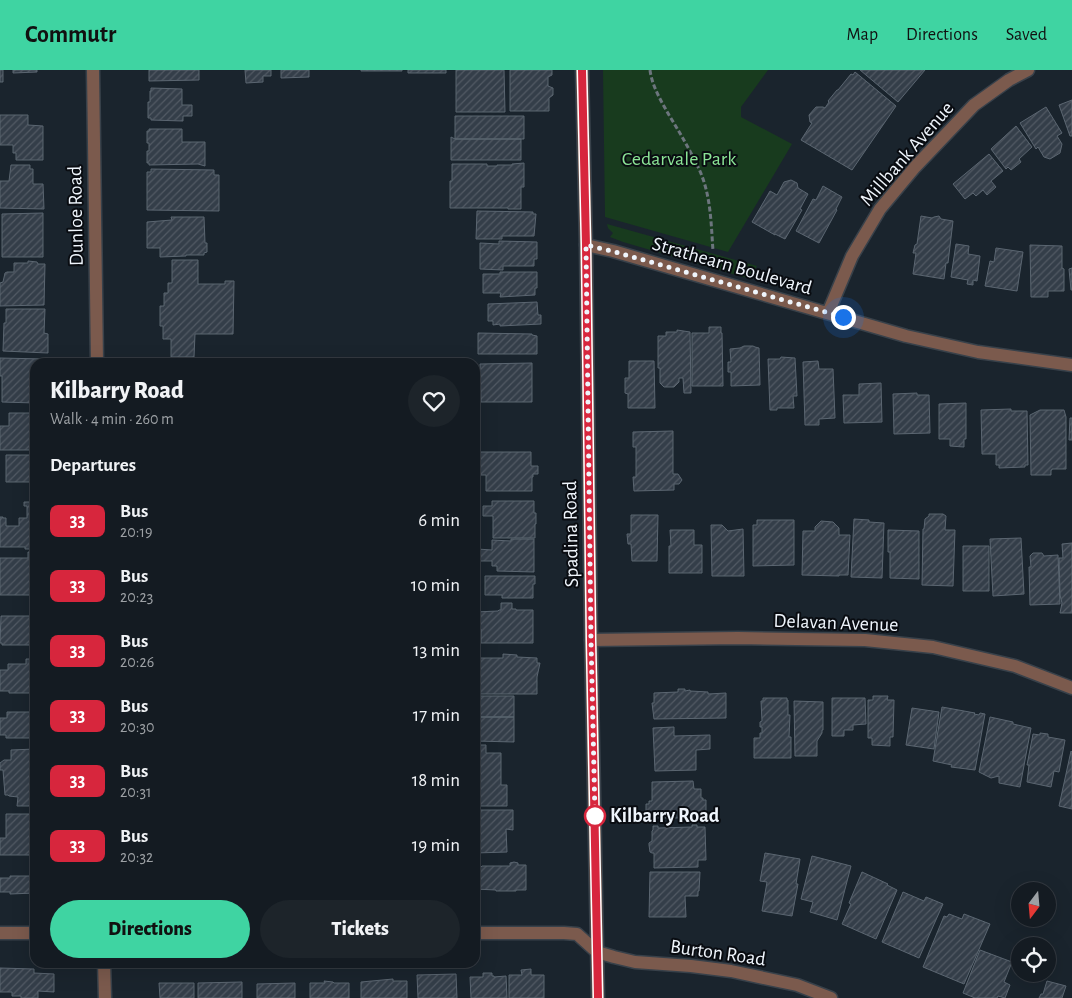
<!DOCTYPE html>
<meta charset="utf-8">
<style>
:root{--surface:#141b22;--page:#1d242a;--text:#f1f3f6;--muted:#9da1a5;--line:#333940;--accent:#3fd4a2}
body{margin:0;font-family:"Alegreya Sans",sans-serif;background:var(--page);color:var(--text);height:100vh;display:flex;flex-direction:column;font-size:19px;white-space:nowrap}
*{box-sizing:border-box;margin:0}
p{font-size:16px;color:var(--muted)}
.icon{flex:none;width:28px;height:28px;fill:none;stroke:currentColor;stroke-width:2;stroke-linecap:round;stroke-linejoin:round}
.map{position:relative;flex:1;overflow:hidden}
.drawer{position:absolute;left:30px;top:288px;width:450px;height:610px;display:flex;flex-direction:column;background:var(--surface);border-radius:15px;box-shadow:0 5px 20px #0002,0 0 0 1px var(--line)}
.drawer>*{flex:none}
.badge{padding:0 10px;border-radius:8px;font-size:18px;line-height:32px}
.needle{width:32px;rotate:196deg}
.buttons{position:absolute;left:1011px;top:812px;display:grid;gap:10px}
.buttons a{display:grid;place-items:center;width:45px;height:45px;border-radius:50%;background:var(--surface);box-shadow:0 5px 20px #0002,0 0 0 1px var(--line);font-size:25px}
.you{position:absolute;width:25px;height:25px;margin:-12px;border:4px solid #fff;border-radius:50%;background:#1a73e8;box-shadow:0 0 0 8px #1a73e833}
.map>.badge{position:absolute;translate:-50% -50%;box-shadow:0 0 0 2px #fff}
h2{padding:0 20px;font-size:19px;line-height:45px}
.round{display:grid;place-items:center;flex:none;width:52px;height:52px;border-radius:26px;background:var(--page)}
.overview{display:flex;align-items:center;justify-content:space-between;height:85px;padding:0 20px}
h1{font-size:24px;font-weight:800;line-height:38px}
.cta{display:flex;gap:10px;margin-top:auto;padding:10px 20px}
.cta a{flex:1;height:58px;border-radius:30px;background:var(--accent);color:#111;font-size:20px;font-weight:800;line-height:58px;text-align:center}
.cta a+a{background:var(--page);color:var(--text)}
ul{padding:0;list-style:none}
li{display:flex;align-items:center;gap:15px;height:65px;padding:0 20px}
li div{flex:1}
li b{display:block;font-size:19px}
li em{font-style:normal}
li .badge{min-width:55px;font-weight:700;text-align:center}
header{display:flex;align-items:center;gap:30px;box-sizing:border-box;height:70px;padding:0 25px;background:var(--accent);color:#111}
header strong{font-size:24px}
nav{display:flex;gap:28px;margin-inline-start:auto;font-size:18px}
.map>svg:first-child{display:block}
</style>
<header>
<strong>Commutr</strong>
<nav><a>Map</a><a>Directions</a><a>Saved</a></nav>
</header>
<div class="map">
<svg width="1072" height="928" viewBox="0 0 1072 928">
<defs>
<pattern id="building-hatch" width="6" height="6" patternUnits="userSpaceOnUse" patternTransform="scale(1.25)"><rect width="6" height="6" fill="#343e49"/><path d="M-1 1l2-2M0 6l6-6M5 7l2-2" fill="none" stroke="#525a64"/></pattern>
</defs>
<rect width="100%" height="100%" fill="#1a242d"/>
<!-- green -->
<path fill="#183b1e" d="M603 0H768L741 37V47L792 74 728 182 605 147Z
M607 154 757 196 750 209 623 172 610 167 613 163 608 158Z"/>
<!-- building -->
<path fill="url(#building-hatch)" stroke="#5b6671" d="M0 0H3V12H0Z
M13 0H37V2L13 3Z
M149 0H199V10L149 11Z
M245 0H271V6H263V12L246 13Z
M281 0H309V7L281 8Z
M361 0H381V1H361Z
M381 0H402V1H381Z
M408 0H446V3H408Z
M456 0H504L505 42H456Z
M510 0H552V5L548 7V16L553 18V25L549 28V41H510Z
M860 0H925L898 32Z
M855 2 896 36 852 100 801 70 812 53 810 52 809 45 816 37H823L825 38 829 32 828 31 837 20H838L851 4 853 5Z
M151 18 182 19V35H192V46H183V51L151 50V48H148V32H150V21H151Z
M1072 30V66H1070L1059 35Z
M1046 37 1062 63 1057 66 1062 74 1060 83 1050 89 1044 87 1038 77 1036 79 1020 53Z
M0 45H28V55L43 56V90H16V83H13V75H0Z
M455 46H524V69H455Z
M1016 56 1032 77 1019 89 1021 92 1011 100 1008 97 1006 99 991 79Z
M149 59H182V72H205V96L198 94 149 95V93H147V81H149V73H147V61H149Z
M451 67 455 69H521V90H451Z
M989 84 1003 101 991 111 996 117 987 125 983 120 976 126 973 123 965 129 953 114Z
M524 93V117H521V139H508V138H450V111H452V94H487V96H497V95H512V94Z
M11 95H30V99H33V114H43L44 139 0 138V111H9Z
M151 99 214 100V105H219V141L147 140V102H151Z
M791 110 797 113 798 118 808 124 800 139 802 140 785 169 775 164V165L752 152 770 121 777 125 784 112Z
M823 116 842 127 836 139 837 140 819 173 796 161 813 129 816 130Z
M477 141 533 142V144H536L534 166H502V169H476Z
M43 143V187H2V144Z
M921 146 932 148 934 147 939 146 941 149 953 151 948 193H946L944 209 913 204 916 183H913L915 175 917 174Z
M171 147H204L205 173H207V182L204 183V185H186V186L160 187V178H147V152L172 150Z
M499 171 537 172V189H534V196H503V200L480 199V173L499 174Z
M956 174 969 176 968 184 980 186 977 211 973 210V215L967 214 968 210 951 207Z
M1030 175 1062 176V198L1064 199V221H1048V227H1031Z
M996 178 1023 182 1017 221 985 216 990 191 994 192Z
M172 190H198V214H225V211H234L233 264H195L194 287H171V269H163V256H160V236H164V223H168V213H172Z
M28 191 37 192 38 194H45L44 235 0 236V213L3 212 5 203 7 202H14V193H28Z
M1072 198V220H1071L1069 199Z
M500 202H537V218H535V225L500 227 501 223H483V204H500Z
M537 232 538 245H541V254L500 256V254L493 255V251H488V234Z
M6 239H45L44 263 48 264V283L3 281 4 253H6Z
M709 257H721V263H722L723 316H692V263H709Z
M677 260 690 262 691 323H684L683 308H679V312L674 317H664L660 313V298H658V266H666V262H677Z
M478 263 532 264V265L537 266V284H478Z
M744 276H753L755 277 759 278 760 315 731 316V302H728V292H731L730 279 740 278Z
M781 287 795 288 797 326H793L794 338H777V340H770L768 289H780Z
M0 288 44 289V292H35V333L2 332V306H0Z
M629 291H654L655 338H628V324L625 323V308H629Z
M818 291 819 299H833L835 348 819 349V355H805L803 292Z
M532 293V332H481L480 294Z
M881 313 882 352 844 353 843 325H859V314Z
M917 323V325H929L930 363 894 364 893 324Z
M966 333V369H964V377L950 376V369H939V334Z
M1011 339V341H1027L1028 395H1025V397L999 398V395H996V384H982L981 340Z
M1040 340H1064L1066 347V399H1052V400H1051V405H1031L1030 345Z
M9 343H35V380H0V356H9Z
M1070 348H1072V370H1069Z
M673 361V404H678L682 410 679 414H674V420L634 421 633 407H636V377H633V362Z
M475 382H531V396H538V404H533V407H532V421H486V405H475Z
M6 385H32V412H6Z
M492 431H534V443H536V454H535V468H493V446H483V436H492Z
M24 432H35V479H25V477H0V447H3V448H6V456H19V448H27V436H24Z
M929 444H943L946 446 945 460H955L953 516 922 515 923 459H924L925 449 929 446Z
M631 445H658L657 491H632L631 474H628L627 464H631Z
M854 449 869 450V452L884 453 882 508 851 507Z
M757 450H794V495L753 496V455H757Z
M821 451 833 452 839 458V465H850L848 505H839V506L802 505 803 461H815V457Z
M711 455H722L728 461 743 459 744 506H712Z
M670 460H694V475H702V503H669V476H671Z
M888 460 919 461V509L890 508V482H888Z
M1021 468 1024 524 993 526 990 469Z
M511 469H534V502L497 501V496H492V491H477V479L492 480V470L511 471Z
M1072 473V543H1060L1062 533 1060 525 1059 488H1063L1062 474Z
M963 476H989V521H963Z
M28 482H35V525H0V488H28Z
M1033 483H1042L1044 486 1058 485 1060 534 1030 535 1029 497H1031L1030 486Z
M485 506H535V514H533V528H502V525H485Z
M501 533H512V539H516V540H533V573H481V559H475V542L498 541 499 540H501Z
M1 546H35V575H2V573H0Z
M503 584 517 585V587L537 588V593H540L537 607V624H475V588H503Z
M26 589H34L35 623H9V621H0V600H8V594H26Z
M678 619H685V621L690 620V621L708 622V624L726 623V648L654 649 652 633H654V623L678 622Z
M475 626H514V647H475Z
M873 626H888L887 630H894L893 667H890V676L872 675V668H868V630H873Z
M763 628H787V630H788V645H790L789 667H791V688H754V668H760V663H762V657H760V652L762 651 761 631H763Z
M832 628H865L866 654 853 655V660H844V666H832Z
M794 631 823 632V660H822V663L817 671V686H795Z
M942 637 975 643 974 644 979 645 980 643 985 644 975 700 951 697 952 695 933 691Z
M912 638 939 642 934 679 906 675Z
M7 642H35V668H6V665H0V648H7Z
M475 647H514V672L475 671Z
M990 647 1013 652V654L1031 658 1020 717 999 713V706L991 708 979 702Z
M674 657V666L710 665V679L696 680V700L655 701 653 658Z
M1040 663 1048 664V667L1065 670 1059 702 1054 701 1051 717 1027 712 1029 695H1027L1033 664 1040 665Z
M475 675H486V683H501V715H507V736H475Z
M35 679V736H17L18 727 9 726 8 725H5L3 700H0V693L4 690H11V680Z
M1071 681 1072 682V739L1059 736Z
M693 711 694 719H701V728H703V730H706V744H704V748H650V742H646V734H649V731H652V712Z
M475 740H513V760L506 759 507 782 475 783Z
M6 744H30V755H35V785H0V768H6Z
M692 755H697V757H705L706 790H698V797L654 798V783H652L650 782 649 775V773L652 771V761L653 760V756H658V758L692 757Z
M765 783 800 789 796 814H798L792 846 762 841 767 812 760 811Z
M812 786 851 796 837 850 810 842 813 832 801 829Z
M514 792 518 793V795H526V820H516V821H496V820L475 819V797H481L482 796H510V793Z
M650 802H700L699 821H698V826H685L686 847H649Z
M862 802 888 814 887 815 897 820 876 869 842 854 851 834 849 833Z
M10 806H35V823L10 824V822H0V808H10Z
M903 822 924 831 926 827 943 834 919 888 882 872Z
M949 844 962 849 964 844 990 854 964 914 923 897 944 846 947 847Z
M980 880 1012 892 1004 912 1010 915 1005 928 998 926 997 928H975L963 923Z
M0 898 34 899V903L54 904V922L38 921V928H21V926H12V922H0Z
M531 899V905H544V928H509V905H522L521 900Z
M483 903H492V906H494V907L506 906 507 928H471L470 907H483Z
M456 904 457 928H418L417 905Z
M393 909V911H407V928H361V912Z
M324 911 333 912 334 913H349V928H310V913H325Z
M1047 911 1066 916 1062 928H1039L1041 924H1043Z
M242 912V928H198V913Z
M159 913H194V928H160Z
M295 913V928H257V914Z"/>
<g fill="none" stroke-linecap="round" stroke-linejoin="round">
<!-- minor casing -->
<g stroke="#38414a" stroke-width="15">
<path id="minor" d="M93 0 97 292
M586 175 613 181 906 266 978 282 1072 295
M828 243 852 186 880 139 915 97 974 35 1009 10 1028 0
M591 570 738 568 865 570 933 577 1015 596 1072 618
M0 863H35
M475 863H564L577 864 597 882 614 887 635 892 691 896 731 901 797 915 831 928
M104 892 105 928"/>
</g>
<!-- tertiary casing -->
<g stroke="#38414a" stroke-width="15">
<path id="tertiary" d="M582 0 586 175 591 570 598 928"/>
</g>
<!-- path -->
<path stroke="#6c757d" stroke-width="3" stroke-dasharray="5 2.5" stroke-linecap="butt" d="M650 0C652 16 661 31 669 45 680 63 690 80 699 99 711 125 711 153 713 181"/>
<!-- minor -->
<use href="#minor" stroke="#7b5a4d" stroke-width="12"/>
<!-- tertiary -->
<use href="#tertiary" stroke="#7b5a4d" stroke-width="12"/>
</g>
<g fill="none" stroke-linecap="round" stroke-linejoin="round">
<!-- line casing -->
<g stroke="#fff" stroke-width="11">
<path id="line" d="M582 0 586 175 591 570 598 928"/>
</g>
<!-- line -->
<use href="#line" stroke="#d7263d" stroke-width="8"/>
<!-- walk -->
<path stroke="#eff5fc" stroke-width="5" stroke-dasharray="0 9" d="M595 746 591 570 586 175 612 181 843 247"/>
</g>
<!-- markers -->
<circle fill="#fff" stroke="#d7263d" stroke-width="2.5" cx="595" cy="746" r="10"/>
<g text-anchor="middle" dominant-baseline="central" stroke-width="4" stroke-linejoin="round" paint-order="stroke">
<!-- street labels -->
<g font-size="20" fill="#eff5fc" stroke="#090c11">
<text transform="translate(907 84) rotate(-49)">Millbank Avenue</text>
<text transform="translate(76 146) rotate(-91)">Dunloe Road</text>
<text transform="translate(732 196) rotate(16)">Strathearn Boulevard</text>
<text transform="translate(571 464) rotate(-91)">Spadina Road</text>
<text transform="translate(836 553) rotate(2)">Delavan Avenue</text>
<text transform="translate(718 883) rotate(8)">Burton Road</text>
</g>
<!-- park labels -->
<g font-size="20" fill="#8be496" stroke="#090c11">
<text x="679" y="89">Cedarvale Park</text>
</g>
<!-- stop labels -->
<g font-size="20" font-weight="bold" fill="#eff5fc" stroke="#090c11" text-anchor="start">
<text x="610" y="746">Kilbarry Road</text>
</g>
</g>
</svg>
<div class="buttons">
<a><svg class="needle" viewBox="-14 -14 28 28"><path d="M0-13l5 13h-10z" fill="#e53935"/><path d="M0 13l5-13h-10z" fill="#9da1a5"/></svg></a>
<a><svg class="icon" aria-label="locate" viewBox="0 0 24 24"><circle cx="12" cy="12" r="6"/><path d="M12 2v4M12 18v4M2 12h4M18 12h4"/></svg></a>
</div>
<div class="you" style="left:843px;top:247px"></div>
<section class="drawer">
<div class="overview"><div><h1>Kilbarry Road</h1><p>Walk · 4 min · 260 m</p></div><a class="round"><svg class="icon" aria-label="heart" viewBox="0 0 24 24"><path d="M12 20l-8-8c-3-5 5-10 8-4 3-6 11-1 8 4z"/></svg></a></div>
<h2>Departures</h2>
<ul>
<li><span class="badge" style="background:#d7263d;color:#fff">33</span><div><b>Bus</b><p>20:19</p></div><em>6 min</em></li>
<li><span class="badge" style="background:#d7263d;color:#fff">33</span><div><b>Bus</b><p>20:23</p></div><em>10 min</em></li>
<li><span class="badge" style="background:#d7263d;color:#fff">33</span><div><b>Bus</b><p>20:26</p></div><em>13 min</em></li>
<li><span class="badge" style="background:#d7263d;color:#fff">33</span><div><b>Bus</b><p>20:30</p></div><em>17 min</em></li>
<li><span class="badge" style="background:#d7263d;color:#fff">33</span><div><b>Bus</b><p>20:31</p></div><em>18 min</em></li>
<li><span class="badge" style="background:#d7263d;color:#fff">33</span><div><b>Bus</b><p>20:32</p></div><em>19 min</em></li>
</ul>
<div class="cta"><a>Directions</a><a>Tickets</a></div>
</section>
</div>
